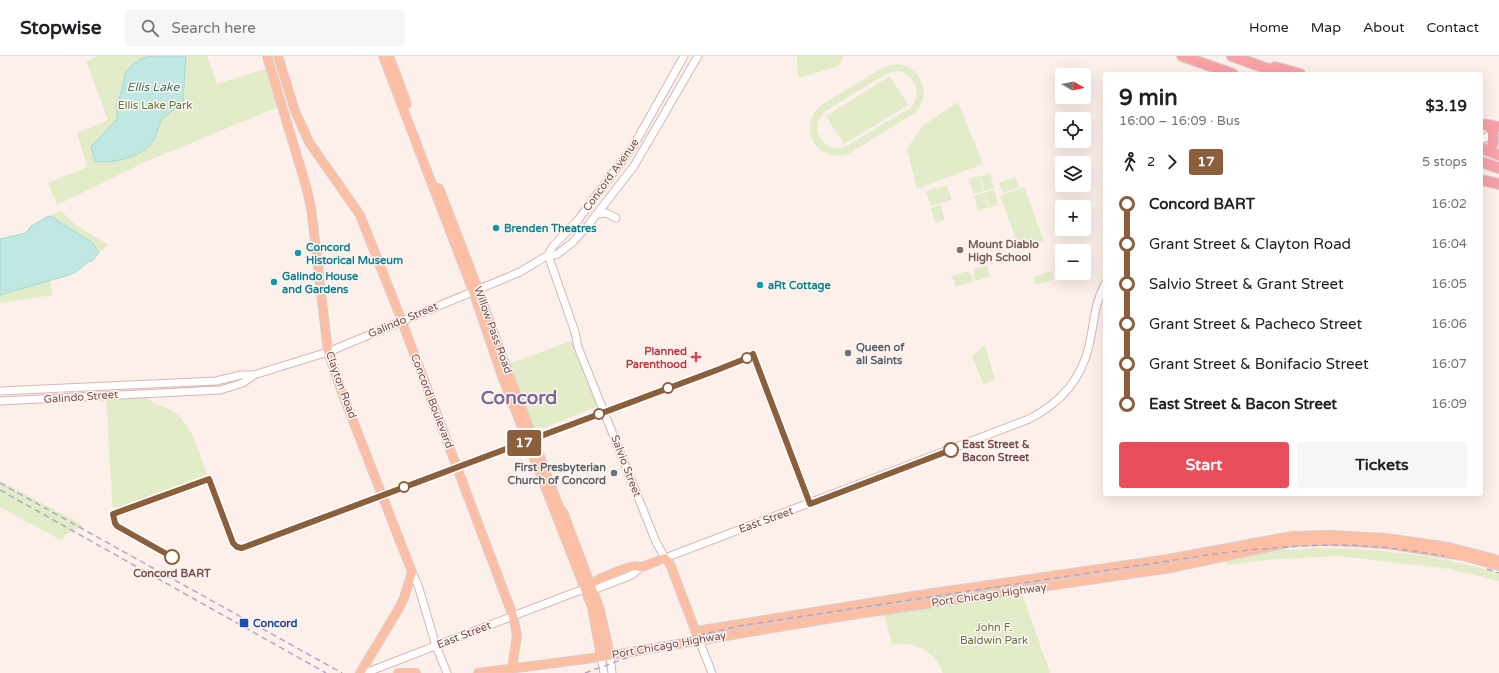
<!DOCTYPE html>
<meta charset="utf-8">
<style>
:root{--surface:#fff;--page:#f6f6f6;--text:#202124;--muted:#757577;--line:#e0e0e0;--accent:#e94e5d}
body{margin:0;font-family:"Varela Round",sans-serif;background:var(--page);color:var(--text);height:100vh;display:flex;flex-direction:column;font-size:15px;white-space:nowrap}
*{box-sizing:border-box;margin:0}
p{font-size:13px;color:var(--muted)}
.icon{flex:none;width:22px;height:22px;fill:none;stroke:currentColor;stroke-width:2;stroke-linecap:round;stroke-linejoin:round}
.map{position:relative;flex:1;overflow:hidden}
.details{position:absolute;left:1103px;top:16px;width:380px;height:424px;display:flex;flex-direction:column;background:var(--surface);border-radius:4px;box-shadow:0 4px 16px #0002}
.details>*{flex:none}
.badge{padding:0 8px;border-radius:3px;font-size:14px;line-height:26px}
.needle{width:26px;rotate:100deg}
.controls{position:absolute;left:1055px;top:12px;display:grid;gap:8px}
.controls a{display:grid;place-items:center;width:36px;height:36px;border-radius:4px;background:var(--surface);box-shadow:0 4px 16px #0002;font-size:20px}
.map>.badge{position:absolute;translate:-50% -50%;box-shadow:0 0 0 2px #fff}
.legs{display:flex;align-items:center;gap:6px;height:44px;padding:0 16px;font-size:13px}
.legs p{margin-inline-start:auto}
.summary{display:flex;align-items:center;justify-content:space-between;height:68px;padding:0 16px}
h1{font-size:22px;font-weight:800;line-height:30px}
.button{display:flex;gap:8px;margin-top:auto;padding:8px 16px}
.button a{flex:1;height:46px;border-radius:4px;background:var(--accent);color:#fff;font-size:16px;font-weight:800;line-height:46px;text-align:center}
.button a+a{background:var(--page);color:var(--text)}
ul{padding:0 16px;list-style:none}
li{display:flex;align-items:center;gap:14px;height:40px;font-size:15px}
li i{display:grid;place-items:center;width:6px;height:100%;margin:0 5px;background:currentColor}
li i::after{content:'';width:10px;height:10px;margin:-5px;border:3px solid;border-radius:50%;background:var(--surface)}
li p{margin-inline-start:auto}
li:first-child i{background:linear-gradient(#0000 50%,currentColor 0)}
li:last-child i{background:linear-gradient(currentColor 50%,#0000 0)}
header{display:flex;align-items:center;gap:24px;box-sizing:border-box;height:56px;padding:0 20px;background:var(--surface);border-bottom:1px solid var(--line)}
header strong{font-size:19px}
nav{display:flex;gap:22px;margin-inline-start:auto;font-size:14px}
.search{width:280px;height:36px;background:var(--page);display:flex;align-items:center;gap:10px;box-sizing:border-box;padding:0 14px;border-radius:4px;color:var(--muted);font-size:15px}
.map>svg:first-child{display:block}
</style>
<header>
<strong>Stopwise</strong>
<div class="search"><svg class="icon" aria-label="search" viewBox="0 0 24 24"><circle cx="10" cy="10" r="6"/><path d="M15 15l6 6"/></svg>Search here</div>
<nav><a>Home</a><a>Map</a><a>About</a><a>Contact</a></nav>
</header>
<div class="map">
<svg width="1499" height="617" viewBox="0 0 1499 617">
<rect width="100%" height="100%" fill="#fdf0eb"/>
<!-- green -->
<path fill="#e2ecc8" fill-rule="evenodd" d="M99 0H207L217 28 270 11 281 50 145 106 57 149 48 127 87 111 77 77 108 64 86 5Z
M797 0H842L843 2 839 10 799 22 797 9Z
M900 8C924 14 931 40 915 57L848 98C815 108 795 68 823 48L882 12 891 9ZM896 15C915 17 924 38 910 52L845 91C823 98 808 72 824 56L886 18Z
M890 20 908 49 844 88 826 60Z
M958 46 983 108 917 133 907 93 922 70Z
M990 117 994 132 984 135 980 120Z
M979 120 983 135 973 138 969 123Z
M1015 121 1019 131 1003 137 999 127Z
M947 129 952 144 941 147 937 132Z
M1024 131 1044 185 1020 194 1000 140Z
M936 132 941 147 931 150 926 135Z
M994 134 999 149 989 152 984 137Z
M984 137 988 152 978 155 974 140Z
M941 149 945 164 935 167 931 152Z
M61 155 76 169 108 189 99 197 93 187 58 165 55 162 49 160Z
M987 209 990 221 975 225 974 220 975 215 974 213Z
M968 215 972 220 973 226 956 231 952 220Z
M1052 215 1053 224 1035 229 1033 221Z
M50 225 53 239 0 247V239L37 228Z
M577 283 601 349 534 376 505 309Z
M985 289 995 324 983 328 972 300Z
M143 338C154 350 163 348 175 357 193 369 201 403 209 423L113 458 106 340Z
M0 425 72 463 83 470 65 479 62 485 0 451Z
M1314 492C1377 492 1439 499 1499 517V525L1449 513 1340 500 1265 504 1227 509 1225 500 1270 495Z
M1021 534 1050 617H943C934 594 916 586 892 588L883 555Z"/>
<!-- water -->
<path fill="#bee8e1" stroke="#a4dad2" d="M151 0H186L183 45C182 46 163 63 161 64 158 71 157 80 152 87 143 100 109 109 95 105L91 91 117 63V47L123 31 125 18 127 14 140 3Z
M49 160 55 162 58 165 93 187 99 197 91 206 89 205 76 216 69 219 0 239V183L26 177 31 170Z"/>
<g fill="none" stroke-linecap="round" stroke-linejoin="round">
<!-- secondary casing -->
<g stroke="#d8b6b2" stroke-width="9">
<path id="secondary" d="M1481 84 1495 76
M598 158 606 157 616 162
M548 199 575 276 578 291 656 486 665 502 1029 363C1059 348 1081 324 1089 290 1094 269 1094 248 1105 228
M548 199 553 190 578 164 634 89 684 0
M0 335 216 325 241 319H254
M0 345 220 334 243 327 254 319 328 296 520 216 548 199H556L572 187 589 168 634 110 698 0
M412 516 418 529 436 590 447 617
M699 584 712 617
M610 599 612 617
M601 601 604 617
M365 617 573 537 585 533 593 534 632 519 641 511"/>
</g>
<!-- primary casing -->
<g stroke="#dacdcd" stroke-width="10">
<path id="primary" d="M267 0 306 130 311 151 328 296 343 339 412 516 404 542 398 554 360 617
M278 0 295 55 309 86 360 159 398 255 513 560 517 579 512 613
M383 0 473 235 502 320 592 551 601 601
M389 0 407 48
M439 132 478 233 503 303 559 451 563 456 600 554 610 599
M587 531C592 525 626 511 635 510 637 510 639 511 641 511 649 509 658 504 665 502L670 508 697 579
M696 575 919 539 1168 503 1292 480 1331 479 1386 482 1449 491 1498 504
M398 617H416
M478 617 601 601 851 559 1171 512 1293 486 1331 485 1386 488 1463 500 1499 510"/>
</g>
<!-- highway casing -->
<g stroke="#dacdcd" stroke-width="12">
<path id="highway" d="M1182 0 1233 18
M1232 0 1282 18
M1275 11 1300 18
M1481 68 1499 71
M1489 70 1493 75V88
M1481 92 1499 99
M1481 106 1499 112
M1481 124 1499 128"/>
</g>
<!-- secondary -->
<use href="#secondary" stroke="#fff" stroke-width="7"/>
<!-- primary -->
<use href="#primary" stroke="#fcbfa3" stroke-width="8"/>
<!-- highway -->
<use href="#highway" stroke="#f8a1a6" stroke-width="10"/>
<!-- rail -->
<path stroke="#afa7c9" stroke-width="1.5" stroke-dasharray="6 4" stroke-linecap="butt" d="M0 427 342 617
M0 434 326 617
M1487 513 1499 517
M585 617 670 586 739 570 1221 497C1260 493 1298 489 1337 489 1373 489 1408 494 1444 500"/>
</g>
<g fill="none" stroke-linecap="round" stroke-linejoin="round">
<!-- line-1 casing -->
<g stroke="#fff" stroke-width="9">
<path id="line-1" d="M172 501 117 470 115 467 113 458 209 423 233 487 237 491 242 492 717 314 747 302 753 298 810 448 951 394"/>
</g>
<!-- line-1 -->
<use href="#line-1" stroke="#8b5e3c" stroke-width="6"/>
</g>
<!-- markers -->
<g fill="#0f9aa8" stroke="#fff6f2" stroke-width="1.5">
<circle cx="496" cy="172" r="4"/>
<circle cx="298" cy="197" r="4"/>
<circle cx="274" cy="226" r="4"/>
<circle cx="760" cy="229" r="4"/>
</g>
<circle fill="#8d6e63" stroke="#fff6f2" stroke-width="1.5" cx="960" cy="194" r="4"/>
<g fill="#6b7280" stroke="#fff6f2" stroke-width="1.5">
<circle cx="848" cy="297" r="4"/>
<circle cx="614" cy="417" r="4"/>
</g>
<path fill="#e0444e" stroke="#fff6f2" stroke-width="1.5" d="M694 295h4v4h4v4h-4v4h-4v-4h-4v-4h4z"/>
<g fill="#fff" stroke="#8b5e3c" stroke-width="2">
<circle cx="747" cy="302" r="5"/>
<circle cx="668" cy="332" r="5"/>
<circle cx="599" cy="358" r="5"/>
<circle cx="951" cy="394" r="7"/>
<circle cx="404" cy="431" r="5"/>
<circle cx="172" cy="501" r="7"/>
</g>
<rect fill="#1a4fb4" stroke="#fff6f2" stroke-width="1.5" x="239" y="562" width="10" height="10" rx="2"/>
<g text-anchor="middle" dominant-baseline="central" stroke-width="3" stroke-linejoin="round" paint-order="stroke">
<!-- park labels -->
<g font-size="11" fill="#5f733e" stroke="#fff6f2">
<text x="155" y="49">Ellis Lake Park</text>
<text x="994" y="571">John F.<tspan x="994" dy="13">Baldwin Park</tspan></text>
</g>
<!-- street labels -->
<g font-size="11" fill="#7a4e4c" stroke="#fff6f2">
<text transform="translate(611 119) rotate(-54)">Concord Avenue</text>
<text transform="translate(403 264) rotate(-23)">Galindo Street</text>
<text transform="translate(493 274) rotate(70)">Willow Pass Road</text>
<text transform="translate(341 329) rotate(70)">Clayton Road</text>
<text transform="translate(81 341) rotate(-4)">Galindo Street</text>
<text transform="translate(432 345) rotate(69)">Concord Boulevard</text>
<text transform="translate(626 410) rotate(69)">Salvio Street</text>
<text transform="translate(766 464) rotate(-20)">East Street</text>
<text transform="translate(989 539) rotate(-8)">Port Chicago Highway</text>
<text transform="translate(464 579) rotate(-21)">East Street</text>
<text transform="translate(669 589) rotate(-10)">Port Chicago Highway</text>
</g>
<!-- culture labels -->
<g font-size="11" font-weight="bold" fill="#0d838f" stroke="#fff6f2" text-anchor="start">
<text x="504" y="172">Brenden Theatres</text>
<text x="306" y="191">Concord<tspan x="306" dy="13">Historical Museum</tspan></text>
<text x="282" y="220">Galindo House<tspan x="282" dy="13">and Gardens</tspan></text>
<text x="768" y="229">aRt Cottage</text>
</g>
<!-- education labels -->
<g font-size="11" font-weight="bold" fill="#785e54" stroke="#fff6f2" text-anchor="start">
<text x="968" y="188">Mount Diablo<tspan x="968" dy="13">High School</tspan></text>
</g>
<!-- worship labels -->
<g font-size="11" font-weight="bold" fill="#5b616d" stroke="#fff6f2" text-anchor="start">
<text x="856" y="291">Queen of<tspan x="856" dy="13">all Saints</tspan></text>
<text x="606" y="411" text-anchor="end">First Presbyterian<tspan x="606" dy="13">Church of Concord</tspan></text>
</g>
<!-- health labels -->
<g font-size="11" font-weight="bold" fill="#be3a42" stroke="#fff6f2" text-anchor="end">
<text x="687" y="295">Planned<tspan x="687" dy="13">Parenthood</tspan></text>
</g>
<!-- stop labels -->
<g font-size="11" font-weight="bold" fill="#7a4e4c" stroke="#fff6f2" text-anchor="start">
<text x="962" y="388">East Street &amp;<tspan x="962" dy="13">Bacon Street</tspan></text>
<text x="172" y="517" text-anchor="middle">Concord BART</text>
</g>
<!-- transit labels -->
<g font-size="11" font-weight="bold" fill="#164399" stroke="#fff6f2" text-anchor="start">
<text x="253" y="567">Concord</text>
</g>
<!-- water labels -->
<g font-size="12" font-style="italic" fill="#3c776e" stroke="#fff6f2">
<text x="153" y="31">Ellis Lake</text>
</g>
<!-- town labels -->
<g font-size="19" font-weight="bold" fill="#7b699c" stroke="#fff6f2">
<text x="519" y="342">Concord</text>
</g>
</g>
</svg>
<div class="controls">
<a><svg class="needle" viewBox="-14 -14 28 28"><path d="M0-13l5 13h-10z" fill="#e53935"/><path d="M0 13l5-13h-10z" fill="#757577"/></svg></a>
<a><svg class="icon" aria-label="locate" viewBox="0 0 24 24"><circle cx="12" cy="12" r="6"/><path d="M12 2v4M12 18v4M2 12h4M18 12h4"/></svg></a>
<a><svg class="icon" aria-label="layers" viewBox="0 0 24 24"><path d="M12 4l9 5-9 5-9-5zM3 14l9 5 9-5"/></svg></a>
<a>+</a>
<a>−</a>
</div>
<b class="badge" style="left:524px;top:387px;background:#8b5e3c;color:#fff">17</b>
<section class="details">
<div class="summary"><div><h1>9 min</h1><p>16:00 – 16:09 · Bus</p></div><b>$3.19</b></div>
<div class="legs"><svg class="icon" aria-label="walk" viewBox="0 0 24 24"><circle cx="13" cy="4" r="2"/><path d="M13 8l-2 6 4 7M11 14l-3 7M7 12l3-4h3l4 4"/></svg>2<svg class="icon" aria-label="forward" viewBox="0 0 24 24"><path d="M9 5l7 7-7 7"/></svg><b class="badge" style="background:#8b5e3c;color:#fff">17</b><p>5 stops</p></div>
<ul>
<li><i style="color:#8b5e3c"></i><b>Concord BART</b><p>16:02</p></li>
<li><i style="color:#8b5e3c"></i><span>Grant Street &amp; Clayton Road</span><p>16:04</p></li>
<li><i style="color:#8b5e3c"></i><span>Salvio Street &amp; Grant Street</span><p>16:05</p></li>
<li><i style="color:#8b5e3c"></i><span>Grant Street &amp; Pacheco Street</span><p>16:06</p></li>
<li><i style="color:#8b5e3c"></i><span>Grant Street &amp; Bonifacio Street</span><p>16:07</p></li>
<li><i style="color:#8b5e3c"></i><b>East Street &amp; Bacon Street</b><p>16:09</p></li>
</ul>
<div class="button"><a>Start</a><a>Tickets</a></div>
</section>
</div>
